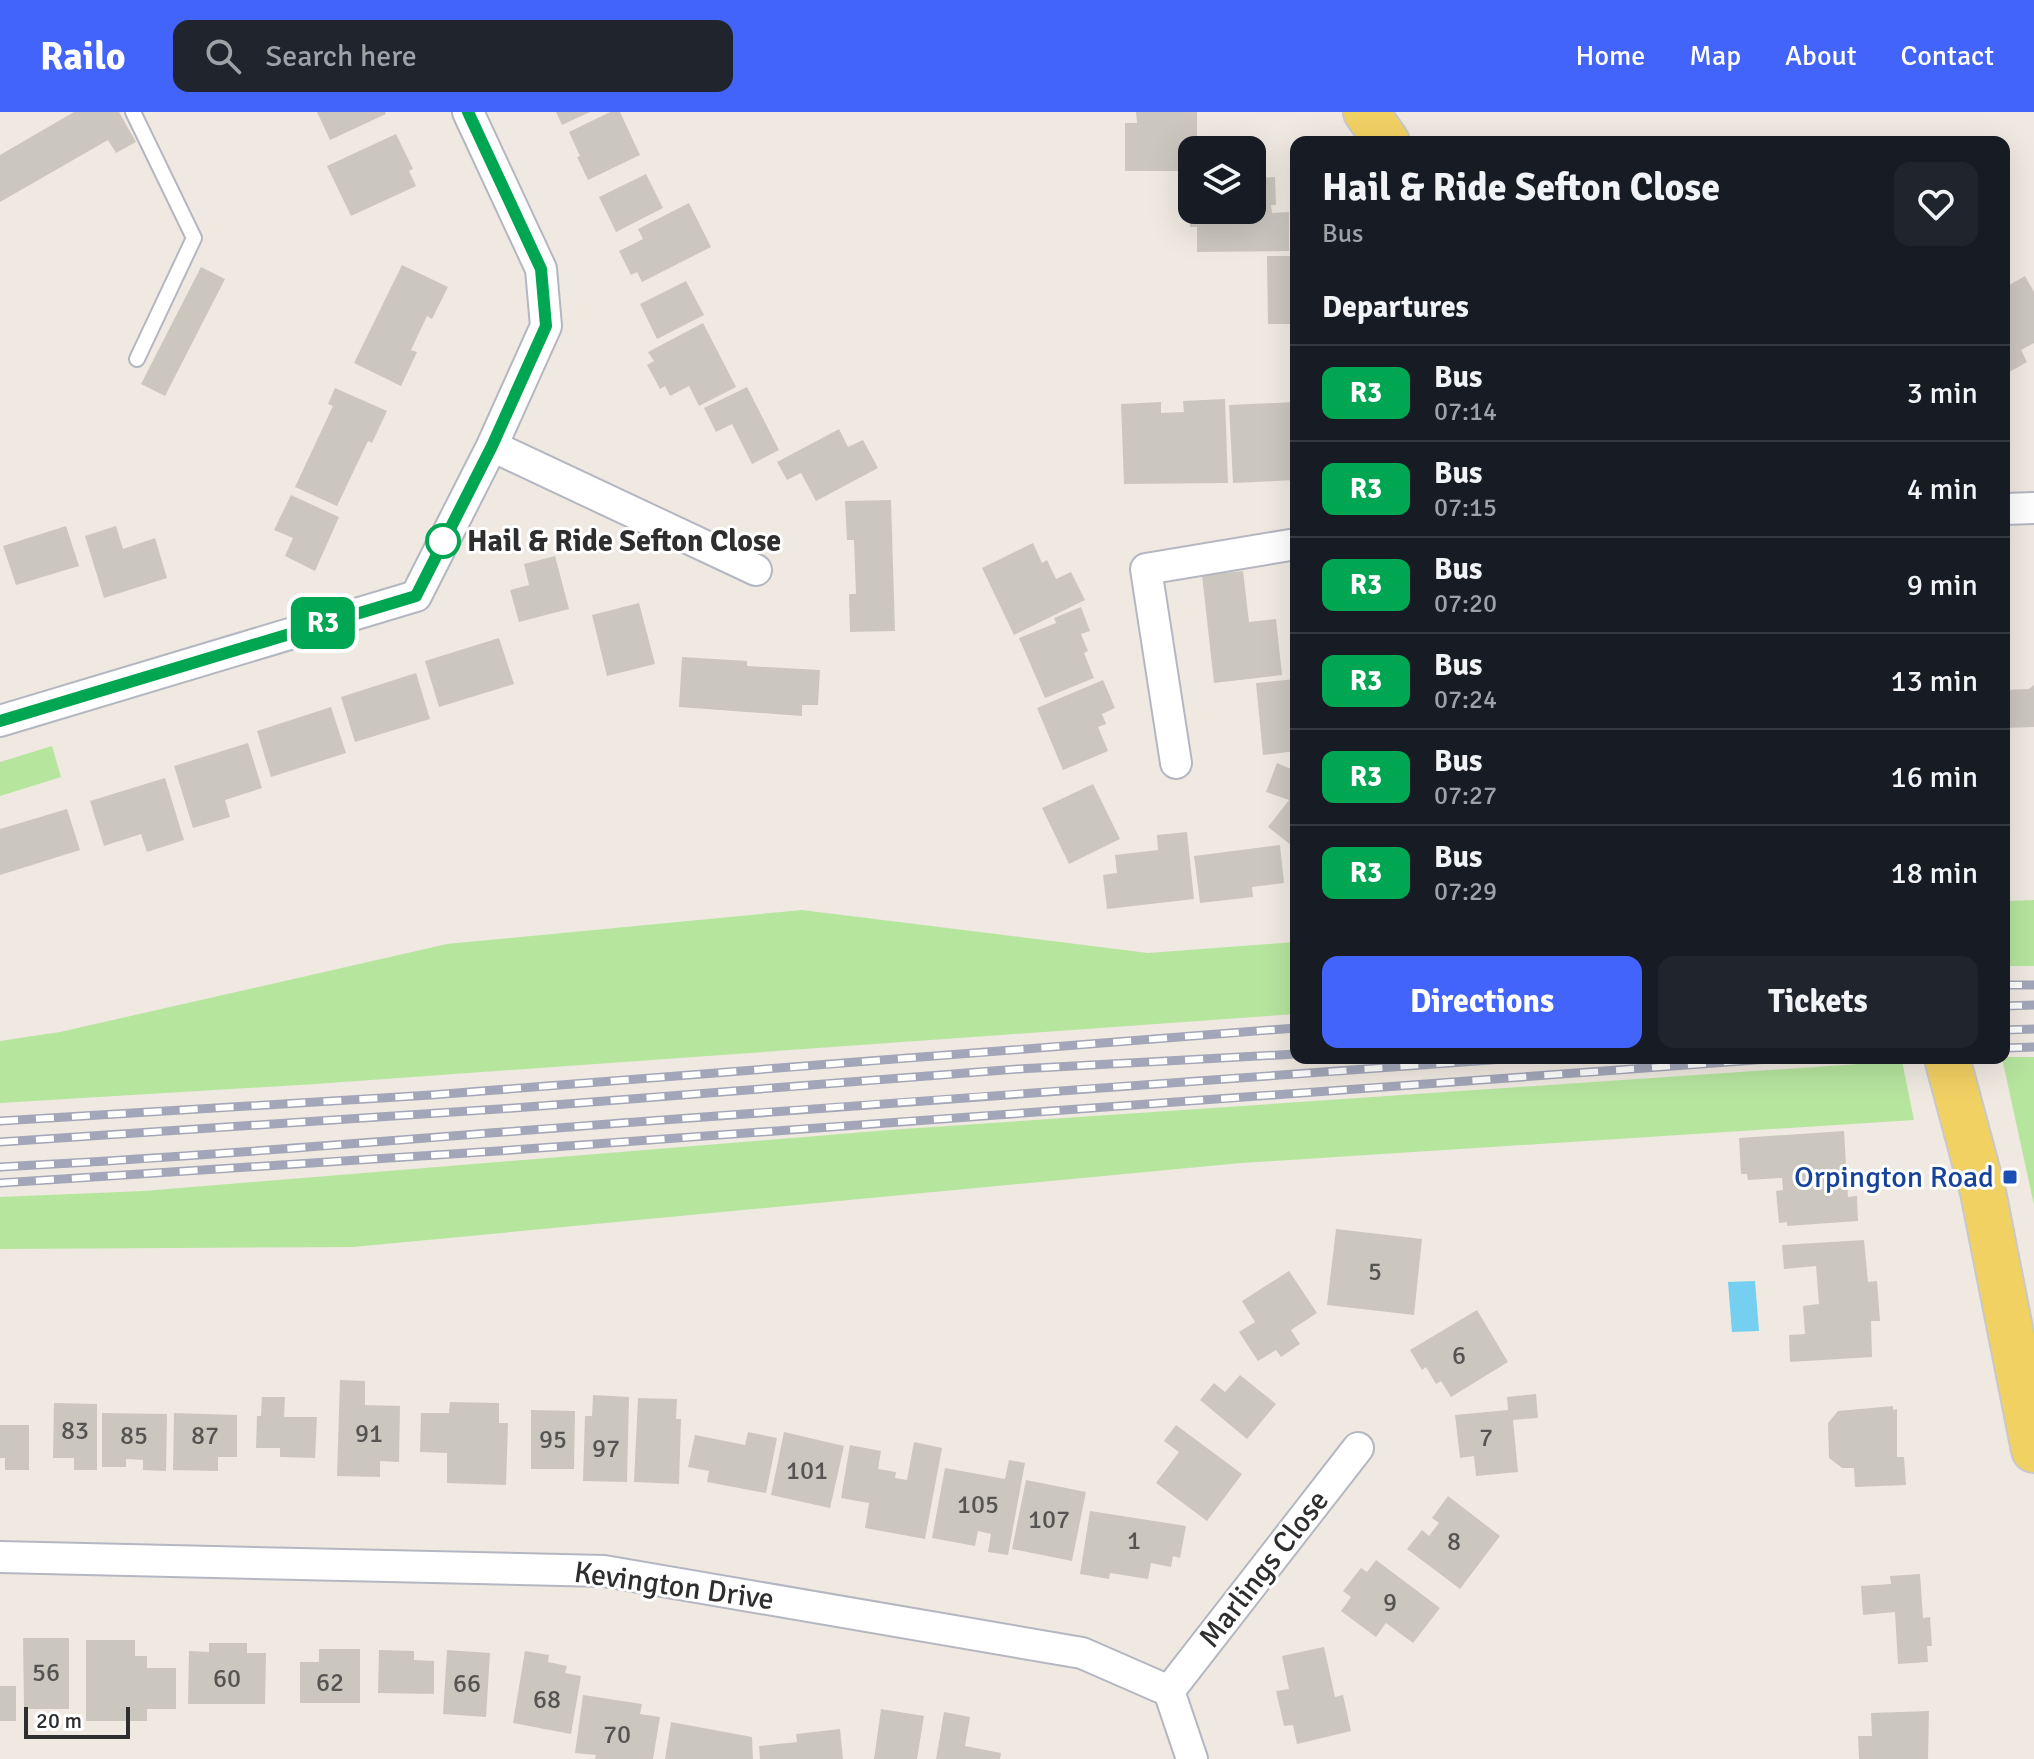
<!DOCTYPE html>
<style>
:root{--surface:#171b24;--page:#20242c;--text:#f1f3f6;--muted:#9ea1a6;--line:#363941;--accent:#4264fb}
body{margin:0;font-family:Signika,sans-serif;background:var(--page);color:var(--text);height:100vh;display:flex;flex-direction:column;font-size:30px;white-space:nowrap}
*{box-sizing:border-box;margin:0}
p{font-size:26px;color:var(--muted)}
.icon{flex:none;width:44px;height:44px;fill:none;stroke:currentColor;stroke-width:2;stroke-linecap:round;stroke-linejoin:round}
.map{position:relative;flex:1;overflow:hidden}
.details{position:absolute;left:1290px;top:24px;width:720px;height:928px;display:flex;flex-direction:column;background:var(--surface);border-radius:16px;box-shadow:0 8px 32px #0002}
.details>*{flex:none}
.badge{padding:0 16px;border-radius:12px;font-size:28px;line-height:52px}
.tools{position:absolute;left:1178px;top:24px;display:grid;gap:16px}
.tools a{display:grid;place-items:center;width:88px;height:88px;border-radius:16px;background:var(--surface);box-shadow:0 8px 32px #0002;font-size:40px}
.scale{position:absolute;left:24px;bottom:20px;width:106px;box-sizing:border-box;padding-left:8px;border:4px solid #2e2e2e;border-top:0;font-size:22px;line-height:28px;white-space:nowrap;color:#2e2e2e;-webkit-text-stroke:6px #fff;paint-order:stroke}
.map>.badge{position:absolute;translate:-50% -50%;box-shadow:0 0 0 4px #fff}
h2{padding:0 32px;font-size:30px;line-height:72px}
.round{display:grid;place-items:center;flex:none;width:84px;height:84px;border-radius:16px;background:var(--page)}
.headline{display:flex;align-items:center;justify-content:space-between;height:136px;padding:0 32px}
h1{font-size:38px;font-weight:700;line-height:60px}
.primary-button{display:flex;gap:16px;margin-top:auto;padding:16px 32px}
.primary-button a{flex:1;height:92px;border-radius:16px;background:var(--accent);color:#fff;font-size:32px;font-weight:700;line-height:92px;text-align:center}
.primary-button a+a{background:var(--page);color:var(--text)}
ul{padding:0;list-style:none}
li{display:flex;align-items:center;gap:24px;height:96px;padding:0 32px;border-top:2px solid var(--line)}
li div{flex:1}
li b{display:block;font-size:30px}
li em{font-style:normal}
li .badge{min-width:88px;font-weight:700;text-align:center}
header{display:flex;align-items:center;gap:48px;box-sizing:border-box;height:112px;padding:0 40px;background:var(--accent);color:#fff}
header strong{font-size:38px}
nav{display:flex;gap:44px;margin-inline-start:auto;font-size:28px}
.search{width:560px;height:72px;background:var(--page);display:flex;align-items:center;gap:20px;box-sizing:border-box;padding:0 28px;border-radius:16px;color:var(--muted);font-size:30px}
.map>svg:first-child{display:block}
</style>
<header>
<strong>Railo</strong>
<div class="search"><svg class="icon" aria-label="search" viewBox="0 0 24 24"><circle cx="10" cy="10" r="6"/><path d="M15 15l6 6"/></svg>Search here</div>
<nav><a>Home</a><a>Map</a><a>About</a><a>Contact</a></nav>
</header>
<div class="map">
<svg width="2034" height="1647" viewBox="0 0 2034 1647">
<rect width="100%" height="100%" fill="#efe9e1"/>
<!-- green -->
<path fill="#b6e59e" d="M52 634 61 665 0 684V650Z
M2034 788V854H2004V789Z
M802 798 1148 841 1296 830V902L315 972 0 991V929L60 920 447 832Z
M2004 945H2034V1093L2002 946Z
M1902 949 1914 1008 1241 1051 353 1135 0 1137V1085L144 1079 889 1018Z"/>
<!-- water -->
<path fill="#75cff0" d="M1755 1169 1759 1219 1732 1220 1728 1170Z"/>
<!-- building -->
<path fill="#cbc7bf" d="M74 0H119L136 30 116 41 108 28 0 90V43Z
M317 0H385L386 2 330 28Z
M556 0H590L562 13Z
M610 0H620L640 43 588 68 577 45 580 44 569 20Z
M1136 0H1197V38H1192V59H1125V11H1137Z
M396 22 413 57 409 59 416 74 351 104 327 54Z
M646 62 663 96 616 120 599 85Z
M1275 65 1276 93H1271L1272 101 1289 100V139L1197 140V115H1190V98H1252V66Z
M689 91 711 135 642 170 637 160 631 163 619 139 643 127 638 117Z
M1267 144H1295L1296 212H1268Z
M402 153 448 175 432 207 427 204 411 238 417 240 401 274 354 251Z
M201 155 225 167 165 284 141 272Z
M2025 164 2034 180V231L2021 238 2027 250 2004 263V176Z
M686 169 704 203 657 227 640 192Z
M703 211 736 275 699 294 689 274 670 284 665 274 660 277 647 253 654 249 648 240Z
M747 275 779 338 752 352 732 312 716 320 704 296Z
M335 276 387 299 372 331 368 329 337 394 295 375 333 294 328 292Z
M1225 287 1228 371 1124 372 1121 292 1161 290V301L1184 300 1183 289Z
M1296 290V368L1233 371 1229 293Z
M839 317 848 335 863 328 878 356 816 389 801 361 787 368 777 350Z
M291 383 339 405 315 459 285 444 293 426 274 418Z
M891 388 895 519 850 520 849 482H856L854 428H847L845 389Z
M66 414 79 454 16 473 3 434Z
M116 414 123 437 155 426 167 466 104 486 85 424Z
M1033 431 1042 451 1047 448 1056 467 1071 460 1085 488 1014 523 982 456Z
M555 444 569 497 519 510 510 478 529 473 524 452Z
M1243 459 1249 510 1276 507 1282 563 1214 571 1202 463Z
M639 491 655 552 607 564 592 503Z
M1081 495 1090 519 1081 522 1088 539 1084 541 1094 566 1045 586 1019 526 1056 511 1054 506Z
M499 526 514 572 439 595 425 549Z
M682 545 747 549V554L820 558 818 593H802V604L679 595Z
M416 561 430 607 355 630 341 585Z
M1296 567V639L1263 643 1256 571Z
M1103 568 1115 596 1102 602 1106 612 1098 615 1108 639 1063 658 1037 596Z
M2034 573V615L2004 616V578L2029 577Z
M331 595 346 641 271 665 257 619Z
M248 631 262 676 225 688 230 705 193 716 174 654Z
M1277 651 1296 659V737L1268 715 1289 688 1266 680Z
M165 666 184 728 147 740 141 722 104 734 90 689Z
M1093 672 1120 727 1069 752 1042 696Z
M67 697 80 738 0 763V717Z
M1187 720 1194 787 1107 797 1103 763 1117 761 1115 743 1158 738 1157 723Z
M1280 733 1284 771 1252 775 1253 785 1200 791 1194 744Z
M1844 1019 1848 1085 1857 1084 1858 1109 1787 1114V1110L1779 1111 1776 1079 1783 1078 1782 1066 1748 1068 1747 1062H1741L1739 1026Z
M1336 1117 1422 1127 1414 1203 1327 1193Z
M1864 1128 1868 1170 1877 1169 1880 1209H1871L1872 1245 1790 1250 1789 1223 1805 1222 1803 1194 1819 1192 1816 1154 1784 1157 1782 1133Z
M1289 1159 1317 1201 1291 1218 1300 1232 1281 1245 1276 1238 1258 1249 1239 1220 1255 1210 1242 1189Z
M1477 1198 1508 1250 1451 1285 1441 1269 1436 1272 1426 1255 1422 1258 1410 1238Z
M1240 1263 1276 1292 1247 1327 1200 1288 1214 1271 1225 1280Z
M340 1268 365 1269V1293L400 1294 399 1350 380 1349V1365L337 1364Z
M1536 1282 1538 1306 1513 1308 1518 1360 1476 1364 1474 1344 1460 1346 1455 1303 1508 1298 1507 1285Z
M593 1283 629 1285 627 1370 583 1369 585 1304H592Z
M262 1285H285L284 1305H317L315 1346 280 1345V1336H256L257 1304H261Z
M638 1286 677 1287 676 1307H681L679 1372 634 1370Z
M450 1290 499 1291V1311H508L506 1373 447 1371V1341L420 1340 421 1301H449Z
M54 1291 97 1292V1358H74V1346H53Z
M1893 1294V1298L1897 1297V1345H1904L1906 1373 1855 1375 1854 1356H1842L1829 1346 1828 1311 1838 1299Z
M531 1298 575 1299 574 1357H531Z
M102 1301 167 1302 166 1359 143 1358V1348L126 1347V1355H102Z
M174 1301 237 1303V1345H218V1359L173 1358Z
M0 1313H29V1358H5V1346H0Z
M1176 1313 1242 1362 1207 1409 1156 1371 1179 1340 1164 1329Z
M748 1320 777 1326 766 1381 707 1370 709 1359 688 1355 695 1323 745 1333Z
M784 1320 844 1334 830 1396 771 1383Z
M914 1330 942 1336 925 1427 865 1416 869 1391 841 1386 850 1333 881 1339 878 1357 896 1360 895 1366 907 1368Z
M1009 1348 1025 1351 1008 1443 988 1440 991 1422 978 1419 975 1434 932 1426 945 1356 1005 1367Z
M1026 1368 1086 1380 1072 1449 1012 1437Z
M1448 1384 1500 1424 1460 1477 1407 1437 1422 1418 1429 1424 1439 1411 1432 1406Z
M1090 1399 1186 1414 1180 1446 1173 1444 1171 1455 1151 1451 1148 1467 1110 1461 1109 1467 1080 1462Z
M1376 1448 1440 1496 1413 1531 1386 1511 1376 1525 1341 1499 1351 1485 1343 1479 1361 1456 1367 1460Z
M1920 1462 1923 1506 1930 1505 1932 1534H1927L1928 1550 1898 1552 1895 1500 1863 1503 1861 1474 1891 1472 1890 1464Z
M23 1526H69V1597H24Z
M86 1528H135V1544H147V1556H176V1597H147V1609H86Z
M209 1531H247V1541H266L265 1592H188L189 1539 209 1540Z
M1324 1535 1335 1585 1343 1583 1351 1619 1297 1632 1293 1613 1284 1614 1276 1579 1289 1577 1282 1544Z
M319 1537H360V1591H300V1550H319Z
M379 1538 414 1539V1548L434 1549V1582L378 1581Z
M447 1538 490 1541 486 1605 443 1602Z
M525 1539 549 1543 548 1550 567 1554 565 1561 581 1564 571 1622 513 1611Z
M0 1574H16V1609H0Z
M583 1583 642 1592 640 1602 660 1605 653 1647H595L596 1643 575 1641Z
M881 1597 924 1604 917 1647H874Z
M1929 1599 1928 1647H1859L1858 1624H1872L1871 1601Z
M944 1600 970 1605 965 1634 1001 1641 1000 1647H936Z
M671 1610 752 1625 753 1647H665Z
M840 1617 843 1647H760L759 1634 797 1630 796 1622Z"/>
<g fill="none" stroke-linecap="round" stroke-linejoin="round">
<!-- service casing -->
<g stroke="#b4b7c1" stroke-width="18">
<path id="service" d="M133 0 194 126 137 247"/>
</g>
<!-- minor casing -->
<g stroke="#b4b7c1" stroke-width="34">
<path id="minor" d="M492 334 756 458
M2004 397 2034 396
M0 609 416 484 492 334 546 214 541 157 468 0
M1176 651 1146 457 1296 432
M0 1445 604 1459 1082 1541 1169 1579 1192 1647
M1169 1579 1358 1336"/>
</g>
<!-- primary casing -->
<g stroke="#c9c9c9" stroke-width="48">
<path id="primary" d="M1366 0 1387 30
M1947 946 1983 1080 2034 1338"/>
</g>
<!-- service -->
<use href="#service" stroke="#fff" stroke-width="14"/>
<!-- minor -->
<use href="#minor" stroke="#fff" stroke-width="30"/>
<!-- primary -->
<use href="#primary" stroke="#f2d163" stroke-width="44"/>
<!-- rail casing -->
<g stroke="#a3a6b8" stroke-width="9">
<path id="rail" d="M2004 873H2034
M2004 894 2034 893
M2004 918 2034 917
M2004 936 2034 935
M0 1009 431 983 1296 916
M0 1030 514 996 1018 957 1296 942
M0 1055C217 1044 432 1025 649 1009 939 987 1229 967 1519 946
M0 1071 498 1039 1784 946"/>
</g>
<!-- rail -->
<use href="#rail" stroke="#fff" stroke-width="6" stroke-dasharray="18" stroke-linecap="butt"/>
</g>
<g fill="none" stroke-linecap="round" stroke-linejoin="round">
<!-- line casing -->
<g stroke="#fff" stroke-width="18">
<path id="line" d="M0 609 416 484 492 334 546 214 541 157 468 0"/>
</g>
<!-- line -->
<use href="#line" stroke="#00a651" stroke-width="12"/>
</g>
<!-- markers -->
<circle fill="#fff" stroke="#00a651" stroke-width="4" cx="443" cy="429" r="16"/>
<rect fill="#1a4fb4" stroke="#fff" stroke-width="3" x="2002" y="1057" width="16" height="16" rx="4"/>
<g text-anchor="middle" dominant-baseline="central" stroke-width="6" stroke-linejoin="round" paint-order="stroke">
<!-- number labels -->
<g font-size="26" fill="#555452">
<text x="1375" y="1160">5</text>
<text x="1459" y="1244">6</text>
<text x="75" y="1319">83</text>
<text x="369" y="1322">91</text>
<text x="134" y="1324">85</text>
<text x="205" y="1324">87</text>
<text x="1486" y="1326">7</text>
<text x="553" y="1328">95</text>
<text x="606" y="1337">97</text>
<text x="807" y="1359">101</text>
<text x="978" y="1393">105</text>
<text x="1049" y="1408">107</text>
<text x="1134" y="1429">1</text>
<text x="1454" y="1430">8</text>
<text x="1390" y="1491">9</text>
<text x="46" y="1561">56</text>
<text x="227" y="1567">60</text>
<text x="330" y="1571">62</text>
<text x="467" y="1572">66</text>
<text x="547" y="1588">68</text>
<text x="617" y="1623">70</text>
</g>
<!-- stop labels -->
<g font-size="30" font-weight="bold" fill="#2e2e2e" stroke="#fff" text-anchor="start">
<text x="467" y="429">Hail &amp; Ride Sefton Close</text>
</g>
<!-- transit labels -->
<g font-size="30" fill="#164399" stroke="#fff" text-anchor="end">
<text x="1994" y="1065">Orpington Road</text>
</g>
<!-- street labels -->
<g font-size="30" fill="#2e2e2e" stroke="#fff">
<text transform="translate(1264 1457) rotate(-52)">Marlings Close</text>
<text transform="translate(674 1474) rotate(8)">Kevington Drive</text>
</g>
</g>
</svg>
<div class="tools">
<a><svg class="icon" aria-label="layers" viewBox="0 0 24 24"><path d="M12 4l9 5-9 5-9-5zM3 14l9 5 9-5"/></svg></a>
</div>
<div class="scale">20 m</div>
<b class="badge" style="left:323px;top:511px;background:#00a651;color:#fff">R3</b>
<section class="details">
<div class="headline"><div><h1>Hail &amp; Ride Sefton Close</h1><p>Bus</p></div><a class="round"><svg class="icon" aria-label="heart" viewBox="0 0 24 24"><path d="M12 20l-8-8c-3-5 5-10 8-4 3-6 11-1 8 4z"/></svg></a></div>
<h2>Departures</h2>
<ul>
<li><span class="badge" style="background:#00a651;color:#fff">R3</span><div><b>Bus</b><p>07:14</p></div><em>3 min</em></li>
<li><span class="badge" style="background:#00a651;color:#fff">R3</span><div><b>Bus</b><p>07:15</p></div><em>4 min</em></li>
<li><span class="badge" style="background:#00a651;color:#fff">R3</span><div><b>Bus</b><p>07:20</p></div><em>9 min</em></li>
<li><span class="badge" style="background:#00a651;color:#fff">R3</span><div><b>Bus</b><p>07:24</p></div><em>13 min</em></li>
<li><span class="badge" style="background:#00a651;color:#fff">R3</span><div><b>Bus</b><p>07:27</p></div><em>16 min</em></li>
<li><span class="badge" style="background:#00a651;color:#fff">R3</span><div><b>Bus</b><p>07:29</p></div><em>18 min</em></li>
</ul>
<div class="primary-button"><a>Directions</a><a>Tickets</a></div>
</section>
</div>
